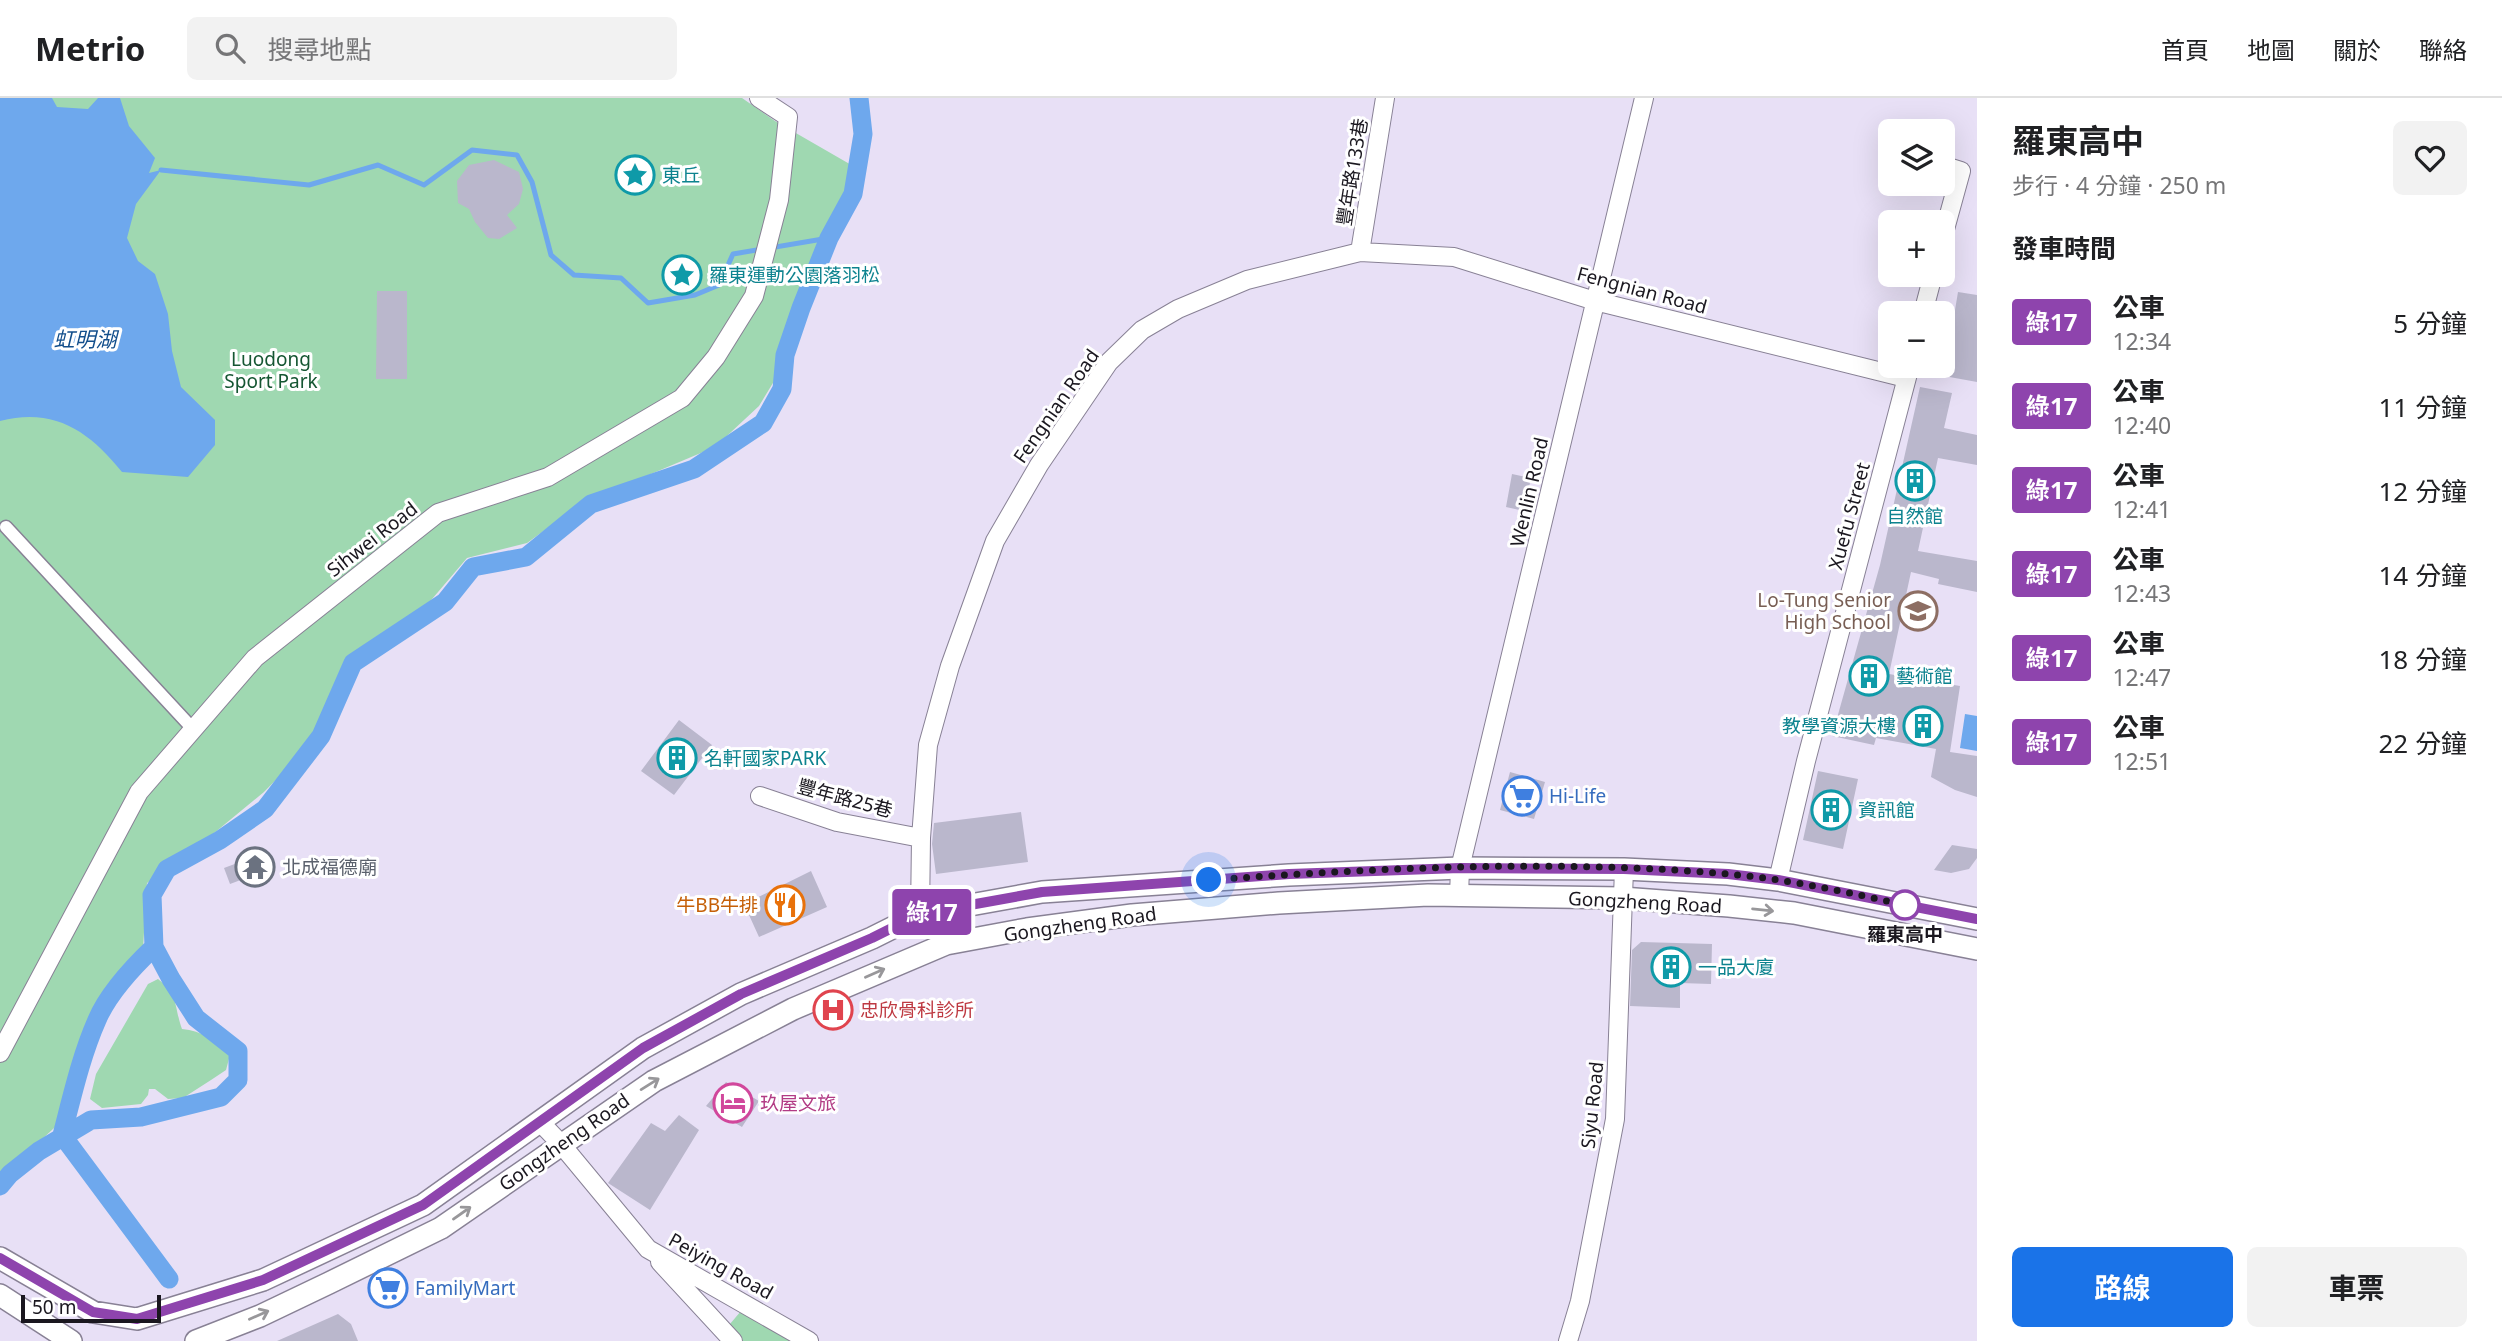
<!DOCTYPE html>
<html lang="zh-TW">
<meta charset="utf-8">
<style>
:root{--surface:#fff;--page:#f2f2f2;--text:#202124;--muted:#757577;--line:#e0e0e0;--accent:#1a73e8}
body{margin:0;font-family:"Noto Sans","Noto Sans TC",sans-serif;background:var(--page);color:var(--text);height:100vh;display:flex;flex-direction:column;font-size:26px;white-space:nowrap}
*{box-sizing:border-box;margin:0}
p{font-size:23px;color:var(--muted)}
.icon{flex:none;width:38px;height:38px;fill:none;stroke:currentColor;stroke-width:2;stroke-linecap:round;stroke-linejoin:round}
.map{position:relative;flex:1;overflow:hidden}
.panel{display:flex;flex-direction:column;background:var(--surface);width:525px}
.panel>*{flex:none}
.badge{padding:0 14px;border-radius:5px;font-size:24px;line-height:46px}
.buttons{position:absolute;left:1878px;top:21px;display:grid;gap:14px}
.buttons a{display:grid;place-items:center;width:77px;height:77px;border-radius:10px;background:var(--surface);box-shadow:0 7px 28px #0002;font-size:35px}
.scale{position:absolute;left:21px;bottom:18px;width:140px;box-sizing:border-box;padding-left:7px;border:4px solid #1a171f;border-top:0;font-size:19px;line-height:24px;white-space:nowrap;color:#1a171f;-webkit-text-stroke:5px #fff;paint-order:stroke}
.you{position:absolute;width:35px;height:35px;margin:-18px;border:5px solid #fff;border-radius:50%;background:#1a73e8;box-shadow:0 0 0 10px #1a73e833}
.map>.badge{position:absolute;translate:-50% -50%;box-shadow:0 0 0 4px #fff}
h2{padding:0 35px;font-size:26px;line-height:63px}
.round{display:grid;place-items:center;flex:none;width:74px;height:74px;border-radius:10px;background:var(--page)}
.headline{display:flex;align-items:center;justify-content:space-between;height:119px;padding:0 35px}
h1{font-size:33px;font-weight:700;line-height:52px}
.action{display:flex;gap:14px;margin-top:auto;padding:14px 35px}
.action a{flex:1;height:80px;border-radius:10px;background:var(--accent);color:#fff;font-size:28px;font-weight:700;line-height:80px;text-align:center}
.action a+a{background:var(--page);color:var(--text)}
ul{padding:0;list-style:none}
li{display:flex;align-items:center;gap:21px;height:84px;padding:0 35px}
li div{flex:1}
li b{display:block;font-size:26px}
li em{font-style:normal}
li .badge{min-width:77px;font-weight:700;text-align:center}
header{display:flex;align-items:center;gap:42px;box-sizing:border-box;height:98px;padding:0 35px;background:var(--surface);border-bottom:2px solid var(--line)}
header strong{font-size:33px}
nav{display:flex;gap:38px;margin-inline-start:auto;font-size:24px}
.search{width:490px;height:63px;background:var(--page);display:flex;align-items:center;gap:18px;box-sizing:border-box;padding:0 24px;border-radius:10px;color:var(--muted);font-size:26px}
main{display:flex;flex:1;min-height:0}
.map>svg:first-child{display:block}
</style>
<header>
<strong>Metrio</strong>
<div class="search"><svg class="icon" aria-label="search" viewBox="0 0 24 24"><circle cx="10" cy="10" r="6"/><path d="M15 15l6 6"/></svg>搜尋地點</div>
<nav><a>首頁</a><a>地圖</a><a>關於</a><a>聯絡</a></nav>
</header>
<main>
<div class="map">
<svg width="1977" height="1243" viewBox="0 0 1977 1243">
<rect width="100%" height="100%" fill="#e8e0f6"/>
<!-- green -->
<path fill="#9fd8b1" d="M0 0H742L775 23 860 72 821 146 793 252 759 308 715 349 582 405 527 445 467 460 415 521 349 575 309 648 264 694 196 750 147 785 143 851 84 948 67 1018 10 1071 0 1076Z
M158 881C179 897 174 909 182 931 202 933 216 942 230 957L226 972 211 982 183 1000 168 1001 155 991H149L148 997 141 1006 102 1010 90 1001 96 976 148 886Z
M747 1206 809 1243H733L724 1233Z"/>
<!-- water -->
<path fill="#6ea8ed" d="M0 0H52L57 9 88 11 98 0H120L129 28 155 60 149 75 161 72 136 106 127 140 138 163 155 176 168 216 172 253 181 289 215 322V347L188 379 122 374C89 333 54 309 0 323Z
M1965 616 1977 618V653L1960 650Z"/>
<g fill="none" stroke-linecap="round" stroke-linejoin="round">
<!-- stream -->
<path stroke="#6ea8ed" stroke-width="5" d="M161 72 309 87 378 67 424 87 472 52 517 57 532 84 551 157 574 177 621 180 648 205 695 197 719 187 733 156 829 140"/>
<!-- canal -->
<path stroke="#6ea8ed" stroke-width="19" d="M154 849C134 868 108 896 97 922 81 958 72 999 62 1037L169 1181
M0 1088 10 1076 39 1053 91 1022 141 1019 221 999 238 982V953L196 920 171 881 154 849 152 797 167 771 220 742 265 711 321 638 353 565 445 504 473 469 526 459 591 406 694 371 763 325 782 291 785 257 801 210 829 140 853 96 863 36 859 0"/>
</g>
<!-- building -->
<path fill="#bab7cc" d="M494 62 519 74 523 91 519 106 507 117 517 130 499 141 488 140 475 124 469 111 458 105 457 83 469 67Z
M377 193H407V281H376Z
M1958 194 1977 197V284L1944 278Z
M1920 289 1952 295 1944 330 1977 337V367L1938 360 1918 453 1977 463V494L1938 486 1939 481 1911 474 1889 576 1960 588 1950 654 1977 658V699L1955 692 1931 679 1936 651 1876 640 1874 647 1832 638 1880 467Z
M1512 376 1531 380 1524 413 1506 409Z
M679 622 712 647 674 697 641 673Z
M1818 673 1858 681 1843 751 1803 742Z
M1510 674 1545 684 1534 721 1500 712Z
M1021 714 1028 764 936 776 932 746 934 725Z
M1952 747 1977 751V760L1969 771 1951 775 1934 772Z
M240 764 246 780 230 786 224 770Z
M811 773 827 809 759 839 744 806Z
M1641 844 1712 846 1711 886 1680 885V910L1630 908 1632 852Z
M726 984 759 1003 742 1029 706 1008Z
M679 1017 699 1032 650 1112 608 1085 651 1025 665 1033Z
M338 1216 351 1226 358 1243H277Z"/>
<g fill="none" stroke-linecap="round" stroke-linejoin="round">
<!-- pedestrian casing -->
<g stroke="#888195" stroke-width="15">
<path id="pedestrian" d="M6 429 193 631"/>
</g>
<!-- minor casing -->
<g stroke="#888195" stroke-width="20">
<path id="minor" d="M1942 67 1961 73 1942 142
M1360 154 1385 0
M1923 215 1933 177
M760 698 837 724 921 740
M1778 782 1806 663 1910 268
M1459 798 1460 770 1644 0
M920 816 921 740 928 647 950 568 995 443 1039 367 1109 264 1142 232 1178 211 1247 182 1360 154 1454 159 1595 203 1906 280
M0 955 139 694 255 560 438 415 548 379 682 300 716 259 754 198 779 102 788 19 759 0
M540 1024 561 1046 648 1151 809 1243
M660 1164 733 1243
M1568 1243 1580 1203 1615 1021 1624 771"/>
</g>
<!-- tertiary casing -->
<g stroke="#888195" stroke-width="24">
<path id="tertiary" d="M0 1160 93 1214 137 1221 263 1182 423 1107 643 950 741 896 872 840 920 816 1042 794 1289 777 1460 770 1624 771 1728 776 1778 782 1977 821
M0 1197 71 1243
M196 1243 260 1218 329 1185 441 1130 654 983 793 911 946 846 1027 831 1132 817 1279 805 1428 797 1622 800 1729 808 1794 815 1977 851"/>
</g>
<!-- pedestrian -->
<use href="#pedestrian" stroke="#fff" stroke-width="12"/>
<!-- minor -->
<use href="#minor" stroke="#fff" stroke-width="18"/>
<!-- tertiary -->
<use href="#tertiary" stroke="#fff" stroke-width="21"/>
</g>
<!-- one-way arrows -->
<defs><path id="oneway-shaft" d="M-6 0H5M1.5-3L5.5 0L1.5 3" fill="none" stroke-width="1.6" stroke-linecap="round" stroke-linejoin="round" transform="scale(1.75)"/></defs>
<g stroke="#98979a">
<use href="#oneway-shaft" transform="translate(1763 812) rotate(6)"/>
<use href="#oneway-shaft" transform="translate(875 875) rotate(-24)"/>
<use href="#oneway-shaft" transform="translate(650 986) rotate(-32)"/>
<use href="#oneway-shaft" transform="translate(462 1115) rotate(-35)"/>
<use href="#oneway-shaft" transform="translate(259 1217) rotate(-24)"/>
</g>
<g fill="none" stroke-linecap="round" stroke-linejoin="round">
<!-- line casing -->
<g stroke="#fff" stroke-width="16">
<path id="line" d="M0 1160 93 1214 137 1221 263 1182 423 1107 643 950 741 896 872 840 920 816 1042 794 1289 776 1460 770 1624 771 1728 776 1778 782 1977 821"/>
</g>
<!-- line -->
<use href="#line" stroke="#8e44ad" stroke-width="10"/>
<!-- walk -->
<path stroke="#1a171f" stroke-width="7" stroke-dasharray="0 12.6" d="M1209 782C1378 770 1558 761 1728 776 1787 781 1847 794 1905 807"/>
</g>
<!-- icons -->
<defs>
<g id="sight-ring" transform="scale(2.0125)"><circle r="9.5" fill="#fff" stroke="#0f9aa8" stroke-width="1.5"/><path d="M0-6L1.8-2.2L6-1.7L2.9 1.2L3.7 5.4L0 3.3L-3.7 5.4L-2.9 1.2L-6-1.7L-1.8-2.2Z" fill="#0f9aa8"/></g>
<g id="building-ring" transform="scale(2.0125)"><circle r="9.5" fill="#fff" stroke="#0f9aa8" stroke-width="1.5"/><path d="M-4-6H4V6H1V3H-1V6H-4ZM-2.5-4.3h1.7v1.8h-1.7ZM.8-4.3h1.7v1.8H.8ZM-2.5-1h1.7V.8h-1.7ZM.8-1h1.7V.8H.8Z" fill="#0f9aa8"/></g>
<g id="school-ring" transform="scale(2.0125)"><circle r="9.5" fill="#fff" stroke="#8d6e63" stroke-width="1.5"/><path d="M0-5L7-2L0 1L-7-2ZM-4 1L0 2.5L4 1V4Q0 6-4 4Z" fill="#8d6e63"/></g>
<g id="supermarket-ring" transform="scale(2.0125)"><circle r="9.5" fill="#fff" stroke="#3f7fe0" stroke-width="1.5"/><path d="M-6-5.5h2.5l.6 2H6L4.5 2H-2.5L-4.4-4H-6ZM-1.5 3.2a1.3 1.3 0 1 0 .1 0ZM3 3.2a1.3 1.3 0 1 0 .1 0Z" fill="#3f7fe0"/></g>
<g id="temple-ring" transform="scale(2.0125)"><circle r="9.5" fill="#fff" stroke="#6b7280" stroke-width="1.5"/><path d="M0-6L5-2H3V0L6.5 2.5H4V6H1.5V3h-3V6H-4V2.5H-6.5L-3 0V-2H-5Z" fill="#6b7280"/></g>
<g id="restaurant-ring" transform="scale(2.0125)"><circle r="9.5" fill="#fff" stroke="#e8710a" stroke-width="1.5"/><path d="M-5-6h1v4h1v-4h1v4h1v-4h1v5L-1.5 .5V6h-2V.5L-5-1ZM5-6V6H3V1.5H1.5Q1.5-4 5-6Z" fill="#e8710a"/></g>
<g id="hospital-ring" transform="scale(2.0125)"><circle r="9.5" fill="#fff" stroke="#e0444e" stroke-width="1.5"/><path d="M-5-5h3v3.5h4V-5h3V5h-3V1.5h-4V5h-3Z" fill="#e0444e"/></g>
<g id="hotel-ring" transform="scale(2.0125)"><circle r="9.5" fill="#fff" stroke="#d1479c" stroke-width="1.5"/><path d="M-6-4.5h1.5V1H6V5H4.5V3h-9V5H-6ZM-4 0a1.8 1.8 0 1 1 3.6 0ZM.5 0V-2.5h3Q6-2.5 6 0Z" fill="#d1479c"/></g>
</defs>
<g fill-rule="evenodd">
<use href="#sight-ring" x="635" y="77"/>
<use href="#sight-ring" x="682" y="177"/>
<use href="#building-ring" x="1915" y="383"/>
<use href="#school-ring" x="1918" y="513"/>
<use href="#building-ring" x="1869" y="578"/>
<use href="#building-ring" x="1923" y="628"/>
<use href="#building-ring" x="677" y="660"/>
<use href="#supermarket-ring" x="1522" y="698"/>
<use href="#building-ring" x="1831" y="712"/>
<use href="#temple-ring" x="255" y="769"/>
<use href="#restaurant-ring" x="785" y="807"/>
<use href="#building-ring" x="1671" y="869"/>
<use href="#hospital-ring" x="833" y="912"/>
<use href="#hotel-ring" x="733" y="1005"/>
<use href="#supermarket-ring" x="388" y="1190"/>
</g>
<!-- markers -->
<circle fill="#fff" stroke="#8e44ad" stroke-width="3.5" cx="1905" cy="807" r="14"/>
<g text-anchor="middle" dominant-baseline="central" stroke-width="6" stroke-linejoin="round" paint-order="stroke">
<!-- street labels -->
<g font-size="19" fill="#1a171f" stroke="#fff">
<text transform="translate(1352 74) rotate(-81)">豐年路133巷</text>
<text transform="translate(1642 192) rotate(15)">Fengnian Road</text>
<text transform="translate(1056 308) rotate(-55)">Fengnian Road</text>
<text transform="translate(1529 394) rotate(-77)">Wenlin Road</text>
<text transform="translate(1849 418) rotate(-75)">Xuefu Street</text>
<text transform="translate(372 441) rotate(-38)">Sihwei Road</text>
<text transform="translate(845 700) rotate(15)">豐年路25巷</text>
<text transform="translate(1645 804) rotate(3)">Gongzheng Road</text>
<text transform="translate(1080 826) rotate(-8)">Gongzheng Road</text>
<text transform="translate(1592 1007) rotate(-84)">Siyu Road</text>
<text transform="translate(564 1044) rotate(-35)">Gongzheng Road</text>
<text transform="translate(721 1168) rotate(29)">Peiying Road</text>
</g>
<!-- culture labels -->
<g font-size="19" fill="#0d838f" stroke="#fff" text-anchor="start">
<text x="662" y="77">東丘</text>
<text x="709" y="177">羅東運動公園落羽松</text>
<text x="1915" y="418" text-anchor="middle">自然館</text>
<text x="1896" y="578">藝術館</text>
<text x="1896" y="628" text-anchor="end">教學資源大樓</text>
<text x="704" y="660">名軒國家PARK</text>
<text x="1858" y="712">資訊館</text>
<text x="1698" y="869">一品大廈</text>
</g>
<!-- park labels -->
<g font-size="19" fill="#155632" stroke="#fff">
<text x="271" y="261">Luodong<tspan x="271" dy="22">Sport Park</tspan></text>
</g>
<!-- education labels -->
<g font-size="19" fill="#785e54" stroke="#fff" text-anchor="end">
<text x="1891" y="502">Lo-Tung Senior<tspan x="1891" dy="22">High School</tspan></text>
</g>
<!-- shop labels -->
<g font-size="19" fill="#366cbe" stroke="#fff" text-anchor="start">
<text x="1549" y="698">Hi-Life</text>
<text x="415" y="1190">FamilyMart</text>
</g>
<!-- worship labels -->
<g font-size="19" fill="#5b616d" stroke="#fff" text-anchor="start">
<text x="282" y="769">北成福德廟</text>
</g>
<!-- food labels -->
<g font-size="19" fill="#c56008" stroke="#fff" text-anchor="end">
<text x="758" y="807">牛BB牛排</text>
</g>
<!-- stop labels -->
<g font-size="19" font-weight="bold" fill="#1a171f" stroke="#fff">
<text x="1905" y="836">羅東高中</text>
</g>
<!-- health labels -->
<g font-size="19" fill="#be3a42" stroke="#fff" text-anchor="start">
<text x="860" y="912">忠欣骨科診所</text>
</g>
<!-- hotel labels -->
<g font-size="19" fill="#b23c85" stroke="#fff" text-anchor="start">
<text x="760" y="1005">玖屋文旅</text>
</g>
<!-- water labels -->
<g font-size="21" font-style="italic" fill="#134f8c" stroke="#fff">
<text x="85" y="241">虹明湖</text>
</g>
</g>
</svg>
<div class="buttons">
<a><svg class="icon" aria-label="layers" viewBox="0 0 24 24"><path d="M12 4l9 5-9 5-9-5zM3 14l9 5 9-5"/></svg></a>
<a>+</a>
<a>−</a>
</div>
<div class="scale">50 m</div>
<div class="you" style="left:1209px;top:782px"></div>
<b class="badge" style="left:932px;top:814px;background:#8e44ad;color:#fff">綠17</b>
</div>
<section class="panel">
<div class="headline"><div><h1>羅東高中</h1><p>步行 · 4 分鐘 · 250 m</p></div><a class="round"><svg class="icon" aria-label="heart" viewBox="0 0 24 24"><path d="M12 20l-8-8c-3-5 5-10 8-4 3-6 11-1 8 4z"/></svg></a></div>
<h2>發車時間</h2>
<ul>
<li><span class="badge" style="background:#8e44ad;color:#fff">綠17</span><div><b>公車</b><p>12:34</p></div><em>5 分鐘</em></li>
<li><span class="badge" style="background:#8e44ad;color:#fff">綠17</span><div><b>公車</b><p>12:40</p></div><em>11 分鐘</em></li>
<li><span class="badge" style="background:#8e44ad;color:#fff">綠17</span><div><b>公車</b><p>12:41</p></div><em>12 分鐘</em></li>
<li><span class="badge" style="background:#8e44ad;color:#fff">綠17</span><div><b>公車</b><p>12:43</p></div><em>14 分鐘</em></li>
<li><span class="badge" style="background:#8e44ad;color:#fff">綠17</span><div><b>公車</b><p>12:47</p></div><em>18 分鐘</em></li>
<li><span class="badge" style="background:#8e44ad;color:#fff">綠17</span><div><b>公車</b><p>12:51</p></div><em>22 分鐘</em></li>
</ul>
<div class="action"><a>路線</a><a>車票</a></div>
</section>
</main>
